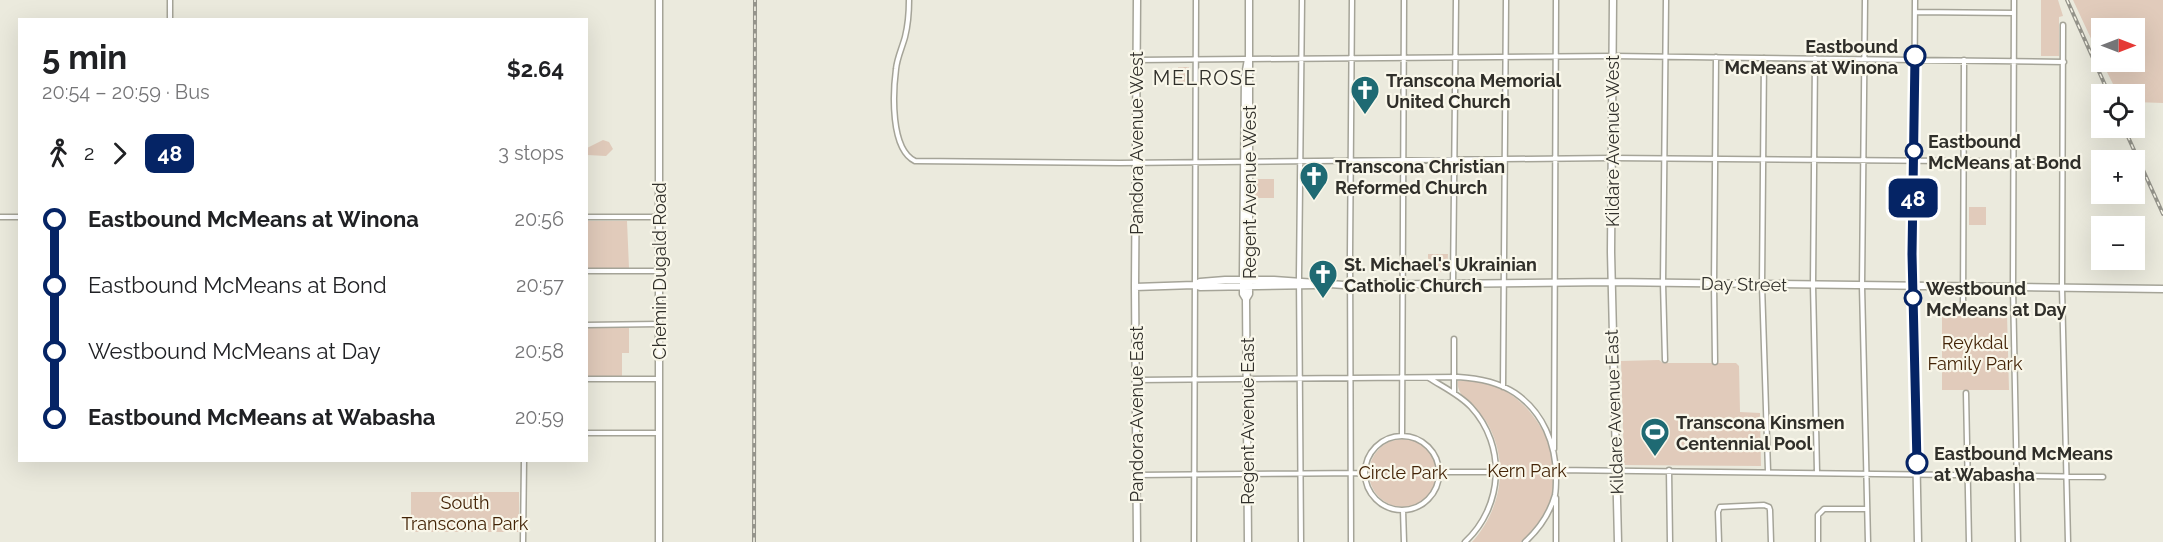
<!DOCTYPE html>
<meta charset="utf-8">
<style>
:root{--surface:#fff;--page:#f2f2f2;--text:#202124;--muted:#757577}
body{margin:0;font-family:Raleway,sans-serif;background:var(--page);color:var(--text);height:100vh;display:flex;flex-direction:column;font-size:22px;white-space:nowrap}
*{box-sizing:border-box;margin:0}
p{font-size:20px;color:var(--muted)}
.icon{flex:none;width:33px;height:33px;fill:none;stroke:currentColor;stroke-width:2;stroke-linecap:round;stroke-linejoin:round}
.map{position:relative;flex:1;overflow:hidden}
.panel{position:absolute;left:18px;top:18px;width:570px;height:444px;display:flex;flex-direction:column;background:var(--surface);border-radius:0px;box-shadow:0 6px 24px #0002}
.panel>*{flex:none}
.badge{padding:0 12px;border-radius:9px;font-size:21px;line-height:39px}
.needle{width:39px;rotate:90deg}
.fabs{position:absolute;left:2091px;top:18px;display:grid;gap:12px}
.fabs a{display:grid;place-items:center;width:54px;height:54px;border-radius:0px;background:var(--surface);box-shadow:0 6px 24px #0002;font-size:30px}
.map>.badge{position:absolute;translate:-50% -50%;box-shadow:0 0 0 3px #fff}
.legs{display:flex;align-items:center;gap:9px;height:66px;padding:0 24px;font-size:20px}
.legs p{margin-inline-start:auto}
.summary{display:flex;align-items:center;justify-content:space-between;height:102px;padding:0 24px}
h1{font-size:33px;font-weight:700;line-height:45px}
ul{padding:0 24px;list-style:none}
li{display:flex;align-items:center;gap:21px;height:66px;font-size:22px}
li i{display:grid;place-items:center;width:9px;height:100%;margin:0 8px;background:currentColor}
li i::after{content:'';width:15px;height:15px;margin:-8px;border:4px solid;border-radius:50%;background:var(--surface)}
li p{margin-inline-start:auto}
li:first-child i{background:linear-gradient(#0000 50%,currentColor 0)}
li:last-child i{background:linear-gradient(currentColor 50%,#0000 0)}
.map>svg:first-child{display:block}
</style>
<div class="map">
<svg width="2163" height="542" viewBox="0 0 2163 542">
<rect width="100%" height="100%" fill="#ebeadd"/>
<!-- green -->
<path fill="#e1cbbb" d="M2041 0H2058L2063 16 2059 17V56H2041Z
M2073 0H2163V103L2135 102 2134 94H2118L2102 62H2134V28H2102L2101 60Z
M1178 67H1189V87H1178Z
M603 140 609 142 613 149 606 156 587 155V148Z
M1255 179H1274V198H1255Z
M1969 207H1986V225H1969Z
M587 221H627L629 268H587Z
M1428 254H1448L1447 272H1428Z
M1942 313 2007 314 2009 390H1942Z
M586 328H629V353H622V376H587Z
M1659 360 1663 363H1736L1739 366 1740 412 1760 413 1761 466 1624 465 1621 361Z
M1458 381C1513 374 1558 431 1554 482 1552 506 1538 526 1521 542H1472C1502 509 1510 461 1486 421 1477 408 1455 396 1458 381Z
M1369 473a34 34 0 1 1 68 0a34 34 0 1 1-68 0Z
M411 492H519V532H411Z"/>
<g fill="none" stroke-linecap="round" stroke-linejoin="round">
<!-- street casing -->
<g stroke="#a5a498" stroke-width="7">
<path id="street" d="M170 0V20
M909 0C909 12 908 25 905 37 902 48 897 58 896 69 893 92 890 149 915 161L1120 163 1612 158 2062 162
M1865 0 1862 286 1868 542
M2014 0 2013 287 2018 542
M1915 12 2014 13
M2063 25 2062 288 2068 542
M1764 58 1762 285 1768 471
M1815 58 1813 285 1817 472
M1136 60 1613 56 2064 62
M0 217H20
M586 217H659
M586 271H659
M1453 284 1456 0
M1913 286 1915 0
M1963 311 1964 60
M586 325 659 324
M1454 339V393
M1665 360 1663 283 1666 0
M1715 362 1714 284 1716 57
M1429 378C1443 387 1460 395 1471 407 1507 446 1503 507 1465 542
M586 379H659
M1136 380 1458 377C1477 378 1498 382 1515 393 1543 412 1556 444 1556 477 1556 483 1556 490 1555 495 1550 513 1538 530 1525 542
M1503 387 1506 0
M1966 393 1969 542
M586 433H659
M1402 436 1404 0
M1365 473a37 37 0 1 1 74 0a37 37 0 1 1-74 0Z
M1554 449 1556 0
M1556 470 2103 477
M1669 470 1670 542
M1439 472H1496
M1136 475 1365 473
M1556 498V542
M1403 510 1404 542
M523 542 524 460
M1194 542 1196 0
M1301 542 1299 276 1302 0
M1351 542 1350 254 1352 0
M1719 542 1718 512 1720 507 1764 505 1769 507 1770 510 1771 542
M1818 542V515L1824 509H1867"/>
</g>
<!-- secondary casing -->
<g stroke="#a5a498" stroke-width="9">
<path id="secondary" d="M1137 0 1135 287 1137 542
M1613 0 1611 252 1618 542
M1194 285 1200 287 1316 285
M1913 286 1918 542
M1135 287 1194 285 1200 282 1225 280H1274L1344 285 1611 282 2163 289
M1246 299 1243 294V273L1245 76 1248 59
M659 542V0
M1248 542 1246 299 1249 294V0"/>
</g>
<!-- street -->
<use href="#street" stroke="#fff" stroke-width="4"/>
<!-- secondary -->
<use href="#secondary" stroke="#fff" stroke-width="6"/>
<!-- rail casing -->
<g stroke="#95948b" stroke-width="4">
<path id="rail" d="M2067 0 2109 94
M2124 128 2163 214
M754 542 755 0"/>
</g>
<!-- rail -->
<use href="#rail" stroke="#f9f7ea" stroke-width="1.5" stroke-dasharray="4.5" stroke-linecap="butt"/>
</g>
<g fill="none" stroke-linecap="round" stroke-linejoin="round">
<!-- line-1 casing -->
<g stroke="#fff" stroke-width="14">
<path id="line-1" d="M1915 56 1912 254 1917 463"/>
</g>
<!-- line-1 -->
<use href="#line-1" stroke="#052465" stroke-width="9"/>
</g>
<!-- icons -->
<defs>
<g id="church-pin" transform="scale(1.5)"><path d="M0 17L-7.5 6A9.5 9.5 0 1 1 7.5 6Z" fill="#1f6a73" stroke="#f9f7ea"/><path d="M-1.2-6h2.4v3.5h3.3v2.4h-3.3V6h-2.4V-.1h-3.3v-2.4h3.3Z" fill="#fff"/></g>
<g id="stadium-pin" transform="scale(1.5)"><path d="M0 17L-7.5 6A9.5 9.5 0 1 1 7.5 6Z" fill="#1f6a73" stroke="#f9f7ea"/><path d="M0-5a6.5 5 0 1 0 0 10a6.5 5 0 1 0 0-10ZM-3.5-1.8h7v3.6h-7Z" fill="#fff"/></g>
</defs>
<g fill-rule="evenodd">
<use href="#church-pin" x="1365" y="90"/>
<use href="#church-pin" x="1314" y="176"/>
<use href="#church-pin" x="1323" y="274"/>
<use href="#stadium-pin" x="1655" y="432"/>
</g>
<!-- markers -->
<g fill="#fff" stroke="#052465" stroke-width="3">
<circle cx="1915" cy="56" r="10"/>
<circle cx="1914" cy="151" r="8"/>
<circle cx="1913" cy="298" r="8"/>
<circle cx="1917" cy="463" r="10"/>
</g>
<g text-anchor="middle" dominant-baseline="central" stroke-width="4.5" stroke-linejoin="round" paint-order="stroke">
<!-- stop labels -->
<g font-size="18" font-weight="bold" fill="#302f2a" stroke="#f9f7ea" text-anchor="start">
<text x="1898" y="46" text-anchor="end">Eastbound<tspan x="1898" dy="21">McMeans at Winona</tspan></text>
<text x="1928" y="141">Eastbound<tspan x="1928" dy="21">McMeans at Bond</tspan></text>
<text x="1926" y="288">Westbound<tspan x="1926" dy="21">McMeans at Day</tspan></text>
<text x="1934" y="453">Eastbound McMeans<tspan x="1934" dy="21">at Wabasha</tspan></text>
</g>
<!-- poi labels -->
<g font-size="18" font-weight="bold" fill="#302f2a" stroke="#f9f7ea" text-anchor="start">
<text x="1386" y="80">Transcona Memorial<tspan x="1386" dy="21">United Church</tspan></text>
<text x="1335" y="166">Transcona Christian<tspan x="1335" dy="21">Reformed Church</tspan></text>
<text x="1344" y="264">St. Michael's Ukrainian<tspan x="1344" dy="21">Catholic Church</tspan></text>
<text x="1676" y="422">Transcona Kinsmen<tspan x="1676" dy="21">Centennial Pool</tspan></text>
</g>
<!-- street labels -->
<g font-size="18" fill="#302f2a" stroke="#f9f7ea">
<text transform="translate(1612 141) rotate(-90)">Kildare Avenue West</text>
<text transform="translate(1136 143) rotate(-90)">Pandora Avenue West</text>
<text transform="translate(1249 192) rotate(-90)">Regent Avenue West</text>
<text transform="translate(659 271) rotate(-90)">Chemin Dugald Road</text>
<text transform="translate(1744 284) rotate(1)">Day Street</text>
<text transform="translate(1614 412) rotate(-92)">Kildare Avenue East</text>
<text transform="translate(1136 414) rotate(-90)">Pandora Avenue East</text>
<text transform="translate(1247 421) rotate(-90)">Regent Avenue East</text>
</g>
<!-- park labels -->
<g font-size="18" fill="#432306" stroke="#f9f7ea">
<text x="1975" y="342">Reykdal<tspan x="1975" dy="21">Family Park</tspan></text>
<text x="1527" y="470">Kern Park</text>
<text x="1403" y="472">Circle Park</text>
<text x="465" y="502">South<tspan x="465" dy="21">Transcona Park</tspan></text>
</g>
<!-- neighbourhood labels -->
<g font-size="20" letter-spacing="1.5" fill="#302f2a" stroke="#f9f7ea">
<text x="1205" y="78">MELROSE</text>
</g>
</g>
</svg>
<div class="fabs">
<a><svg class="needle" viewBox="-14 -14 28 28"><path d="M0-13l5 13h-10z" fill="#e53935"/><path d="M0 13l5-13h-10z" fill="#757577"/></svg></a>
<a><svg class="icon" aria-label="locate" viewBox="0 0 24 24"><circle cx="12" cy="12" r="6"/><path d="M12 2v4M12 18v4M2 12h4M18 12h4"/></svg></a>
<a>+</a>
<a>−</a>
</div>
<b class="badge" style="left:1913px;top:198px;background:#052465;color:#fff">48</b>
<section class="panel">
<div class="summary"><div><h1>5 min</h1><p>20:54 – 20:59 · Bus</p></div><b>$2.64</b></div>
<div class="legs"><svg class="icon" aria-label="walk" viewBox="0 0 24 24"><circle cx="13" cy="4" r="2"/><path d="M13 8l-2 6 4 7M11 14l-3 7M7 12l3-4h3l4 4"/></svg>2<svg class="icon" aria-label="forward" viewBox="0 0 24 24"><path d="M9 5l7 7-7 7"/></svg><b class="badge" style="background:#052465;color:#fff">48</b><p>3 stops</p></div>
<ul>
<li><i style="color:#052465"></i><b>Eastbound McMeans at Winona</b><p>20:56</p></li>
<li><i style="color:#052465"></i><span>Eastbound McMeans at Bond</span><p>20:57</p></li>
<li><i style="color:#052465"></i><span>Westbound McMeans at Day</span><p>20:58</p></li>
<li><i style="color:#052465"></i><b>Eastbound McMeans at Wabasha</b><p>20:59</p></li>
</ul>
</section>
</div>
